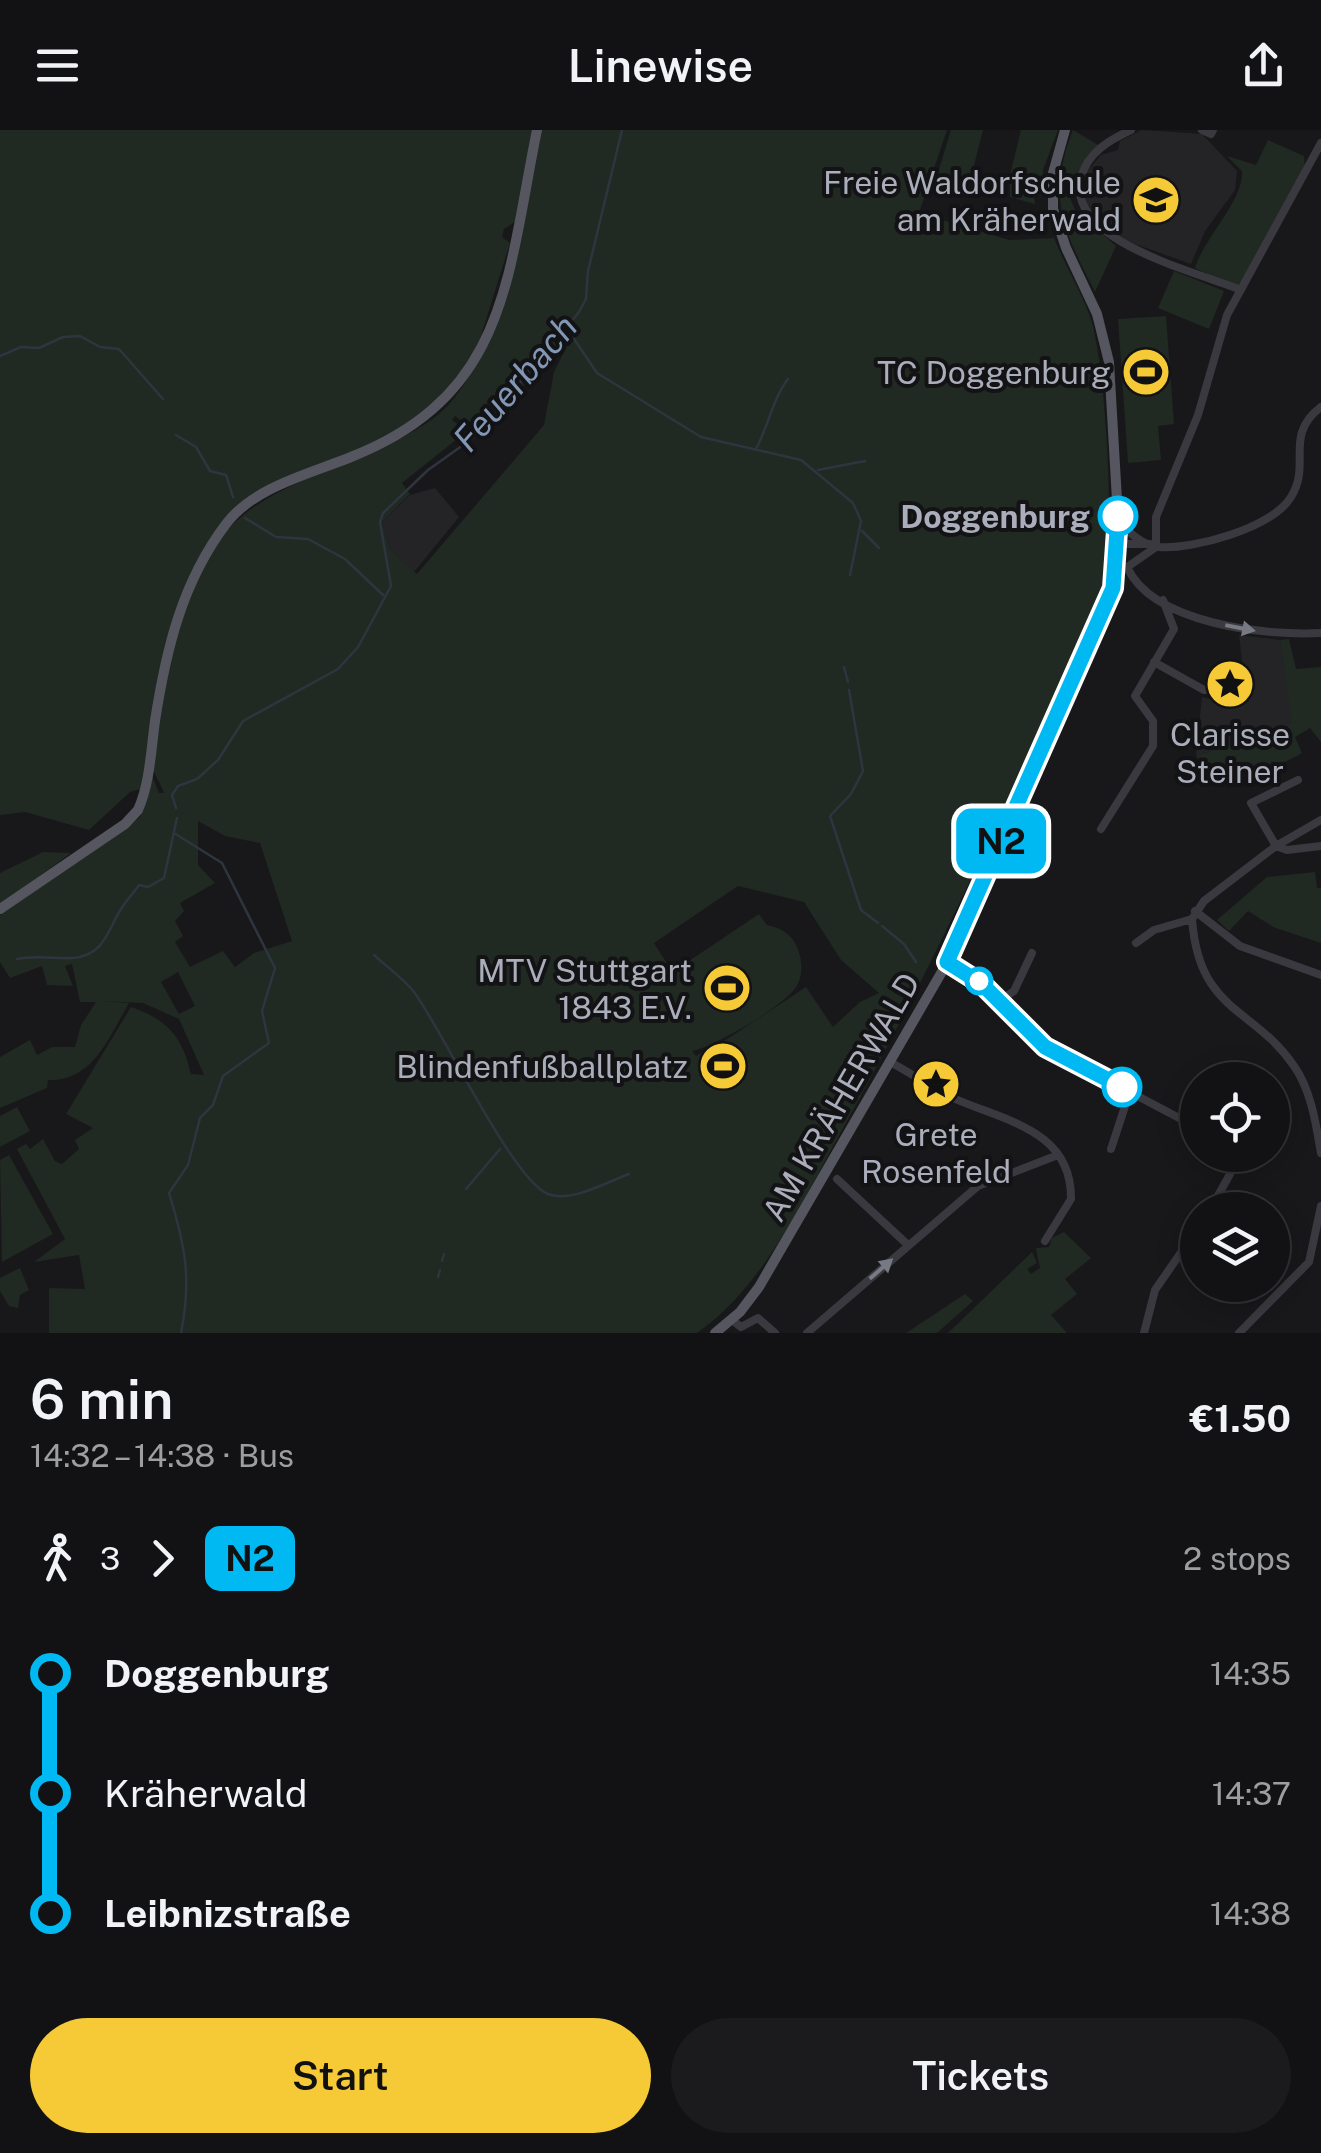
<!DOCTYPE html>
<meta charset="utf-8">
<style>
:root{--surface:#121214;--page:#1b1b1d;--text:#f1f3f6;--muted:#9c9ea0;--line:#313234;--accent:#f5ca36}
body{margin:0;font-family:"Public Sans",sans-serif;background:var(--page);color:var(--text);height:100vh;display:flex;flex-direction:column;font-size:38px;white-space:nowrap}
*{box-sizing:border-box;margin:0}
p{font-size:32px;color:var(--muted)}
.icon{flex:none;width:55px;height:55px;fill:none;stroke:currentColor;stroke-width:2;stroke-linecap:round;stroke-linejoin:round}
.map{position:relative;height:1203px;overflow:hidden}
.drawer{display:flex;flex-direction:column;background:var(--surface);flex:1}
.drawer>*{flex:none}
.badge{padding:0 20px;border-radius:15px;font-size:35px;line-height:65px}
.controls{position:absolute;left:1180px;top:932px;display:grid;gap:20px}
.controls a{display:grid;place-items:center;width:110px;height:110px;border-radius:50%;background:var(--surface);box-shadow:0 5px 25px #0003,0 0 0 2px var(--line);font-size:50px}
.map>.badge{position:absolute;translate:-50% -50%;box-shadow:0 0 0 5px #fff}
.legs{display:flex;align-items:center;gap:15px;height:110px;padding:0 30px;font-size:32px}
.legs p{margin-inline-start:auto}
.headline{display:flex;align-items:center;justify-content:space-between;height:170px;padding:0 30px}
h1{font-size:55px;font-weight:600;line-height:75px}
.primary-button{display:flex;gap:20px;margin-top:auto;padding:20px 30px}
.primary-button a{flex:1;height:115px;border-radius:60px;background:var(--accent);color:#111;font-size:40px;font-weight:600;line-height:115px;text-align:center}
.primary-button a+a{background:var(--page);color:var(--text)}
ul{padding:0 30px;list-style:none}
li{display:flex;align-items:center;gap:35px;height:120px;font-size:38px}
li i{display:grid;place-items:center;width:15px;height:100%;margin:0 12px;background:currentColor}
li i::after{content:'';width:25px;height:25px;margin:-12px;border:8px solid;border-radius:50%;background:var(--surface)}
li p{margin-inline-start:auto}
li:first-child i{background:linear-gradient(#0000 50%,currentColor 0)}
li:last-child i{background:linear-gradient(currentColor 50%,#0000 0)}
header{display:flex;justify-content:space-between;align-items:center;height:130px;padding:0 30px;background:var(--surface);font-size:45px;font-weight:600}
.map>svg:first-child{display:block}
</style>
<header><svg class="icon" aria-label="menu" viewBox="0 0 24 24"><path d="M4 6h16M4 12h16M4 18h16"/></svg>Linewise<svg class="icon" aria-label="share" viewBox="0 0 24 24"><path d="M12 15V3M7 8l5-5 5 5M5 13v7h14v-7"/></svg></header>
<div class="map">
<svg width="1321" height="1203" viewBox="0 0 1321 1203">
<rect width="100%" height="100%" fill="#18181a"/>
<!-- built -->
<path fill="#242427" d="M1142 0 1202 4 1237 41 1235 60 1205 101 1191 134 1124 110 1100 95 1085 74 1086 43 1101 25 1118 20 1120 11Z
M435 358 459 387 414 442 390 419 382 392 410 365Z
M1239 505 1280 510 1293 593 1196 626 1202 567 1219 571 1246 565Z"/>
<!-- green -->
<path fill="#202922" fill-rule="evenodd" d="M0 0H534L515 92 504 99 502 107 510 113 474 228 441 269 412 292 362 318 247 367 189 449 140 659 130 662 89 700 25 682 0 685Z
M541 0H947L919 83 1009 110 1054 108C1065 135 1080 160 1090 186 1106 232 1115 403 1105 450 1025 638 941 822 842 1000 803 1070 764 1156 697 1203H49V1158L85 1159 79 1125 34 1132 65 1109 17 1019 26 1014 30 1019 43 1009 55 1031 62 1034 79 1019 75 1010 93 998 66 984 131 877C168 890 182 906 191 944L204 945 179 889 143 873 99 871 129 873C109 907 93 952 48 950L47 958 0 978V927L30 910 37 925 52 917H75L81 895 96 872H80L72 834 65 836 73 856 47 855 42 836 10 848 0 832V785L140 687 151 643 159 663H164C161 654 153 643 152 635 149 611 164 561 169 537 203 391 235 378 366 323 395 311 431 296 451 272 509 202 520 87 541 0ZM565 205 572 206 554 242 544 295 417 444 390 419 382 392 410 364 402 353 467 301 452 290 455 286 483 305ZM198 691 225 706 260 713 292 811 254 823 235 837 223 821 190 837 175 812 183 806 175 791 184 781 180 773 215 753 198 735ZM738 756 804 772 841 830 879 863 860 872 833 897 806 857 724 911 745 948 720 912 696 926 692 921C716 916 776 880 793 861 804 849 803 831 797 817 791 803 781 798 767 795L759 784 662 849 668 835 654 813ZM178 842 195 876 179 884 161 852Z
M951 0H983L968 59 936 49Z
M1021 0H1058L1043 40 1044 66H1034L1035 74 1010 67V45Z
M1073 0 1098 15 1078 46H1072L1070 68 1084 101 1093 95 1116 116 1095 162C1064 101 1046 68 1073 0Z
M1268 10 1304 26 1305 40 1240 159 1195 138C1205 106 1244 70 1242 41L1227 26 1256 35Z
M1174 141 1224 161 1209 199 1158 178Z
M1166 186 1174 294 1158 296 1161 330 1128 333 1118 189Z
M1289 509 1296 539 1321 537V612L1310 598 1295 607 1302 623C1276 639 1249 641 1221 654L1196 626 1292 593 1280 510Z
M43 722 71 723 0 775V743Z
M1315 742 1317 758H1321V813L1273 797 1248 781 1229 801 1217 790 1267 747Z
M17 977 30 1001 0 1017V986Z
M9 1025 53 1104 2 1132 0 1030Z
M1064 1102 1091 1128 1065 1149 1077 1164 1051 1185 1067 1203H948L1032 1122 1037 1133 1027 1139 1031 1144 1040 1138 1036 1118 1049 1117 1052 1108Z
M20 1138 29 1160 20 1165 18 1178 9 1176 0 1161V1148Z
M965 1164 973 1171 937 1203H906Z"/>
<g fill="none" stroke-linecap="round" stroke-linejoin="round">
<!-- stream -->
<path stroke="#2e353f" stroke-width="2.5" d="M566 197 597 243 701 307 801 330 853 373 861 391 850 445
M0 226 21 217 39 218 63 207 80 206 100 217 119 219 163 269
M176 305 196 317 210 341 226 345 233 367
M756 319C768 297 773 268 788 249
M818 340 865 331
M245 388 276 407 308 409 345 429 383 465
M862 401 879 418
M844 537 848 552
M849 560 863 641 851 664 830 686 861 780 878 793
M176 678 172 665 178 656 197 649 218 630 243 591 338 539 358 517 391 456 380 392 383 383 428 340 473 308 516 259 546 213 560 205 579 182 586 169 588 141 622 0
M174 703 222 733 275 838 262 881 269 913 223 946 213 975 200 988 188 1035 169 1063C185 1115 192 1148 181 1203
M882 796 904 814 916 832
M374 825C387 837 403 848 414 862 443 901 513 1051 548 1064 571 1073 607 1052 629 1044
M17 829C37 825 54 829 73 828 105 825 108 799 121 779 126 771 132 765 139 755L148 757 164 748 177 688
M466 1059 500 1019
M442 1131 444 1124
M438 1147 440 1140"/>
<!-- minor -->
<path stroke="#39393f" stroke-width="8" d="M1131 0C1109 10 1087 23 1081 48 1065 111 1195 141 1241 160
M1202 0 1211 4 1213 0
M1119 388C1124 401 1145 416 1158 417 1193 420 1272 398 1291 367 1312 334 1283 306 1321 277
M1118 414H1150
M1156 417V387L1198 285 1227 185 1321 13
M1127 437C1153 494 1266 506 1321 503
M1113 456 1123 440 1156 417
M1154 532 1204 560 1236 557
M1298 650 1251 673 1276 716 1321 690
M1101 699 1153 616V591L1135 566 1174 499 1163 470
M1321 716 1287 720 1276 716 1204 771 1192 789C1199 883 1253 876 1294 936 1311 960 1316 994 1321 1023
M1195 781 1240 816 1321 845
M1136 813 1154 800 1192 789
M947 833 983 854 1045 917 1198 998
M998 872 1014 861 1032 823
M890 932C911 943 930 957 951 967 1000 990 1072 998 1071 1069L1045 1111
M1111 1019 1130 961
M837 1049 908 1115
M1210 1080 1230 1044 1228 1025
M732 1190 741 1197 758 1188 775 1203
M807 1203 978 1056 1058 1025
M1144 1203 1155 1160 1198 1098
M1239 1203 1309 1132 1321 1076"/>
<!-- major -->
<path stroke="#55565f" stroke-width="10" d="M0 779 125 694 138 680C150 653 151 620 155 591 166 520 182 452 226 394 254 357 309 344 351 327 508 265 507 147 537 0
M715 1203 740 1182 759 1157 947 833 1113 458 1118 387 1109 232 1097 184 1066 118 1053 79V43L1065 0"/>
</g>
<!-- one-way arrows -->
<defs><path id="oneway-solid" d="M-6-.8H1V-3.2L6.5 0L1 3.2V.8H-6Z" transform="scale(2.5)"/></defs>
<g fill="#777983">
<use href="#oneway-solid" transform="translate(1240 498) rotate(11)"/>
<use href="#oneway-solid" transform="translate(881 1139) rotate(-41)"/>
</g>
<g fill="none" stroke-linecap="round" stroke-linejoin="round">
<!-- line-1 casing -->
<g stroke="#fff" stroke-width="22">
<path id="line-1" d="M1118 386 1113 458 947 832 982 854 1045 917 1122 957"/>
</g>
<!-- line-1 -->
<use href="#line-1" stroke="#00b9f2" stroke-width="15"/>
</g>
<!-- icons -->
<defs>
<g id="school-disc" transform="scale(2.5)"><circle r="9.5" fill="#f5ca36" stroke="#131315"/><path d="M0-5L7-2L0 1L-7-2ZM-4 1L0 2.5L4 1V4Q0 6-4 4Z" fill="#111"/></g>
<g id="stadium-disc" transform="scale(2.5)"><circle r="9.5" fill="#f5ca36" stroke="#131315"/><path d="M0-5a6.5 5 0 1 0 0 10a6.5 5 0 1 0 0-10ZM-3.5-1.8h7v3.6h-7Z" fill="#111"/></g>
<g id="sight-disc" transform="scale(2.5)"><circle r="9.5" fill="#f5ca36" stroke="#131315"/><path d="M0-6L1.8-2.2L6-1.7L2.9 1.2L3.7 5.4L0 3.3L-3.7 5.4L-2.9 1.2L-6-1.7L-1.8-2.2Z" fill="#111"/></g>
</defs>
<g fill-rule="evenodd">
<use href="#school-disc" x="1156" y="70"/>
<use href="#stadium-disc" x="1146" y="242"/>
<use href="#sight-disc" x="1230" y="554"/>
<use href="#stadium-disc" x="727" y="858"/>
<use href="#stadium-disc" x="723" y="936"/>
<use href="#sight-disc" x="936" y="954"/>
</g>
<!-- markers -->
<g fill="#fff" stroke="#00b9f2" stroke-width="5">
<circle cx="1118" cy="386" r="18"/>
<circle cx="979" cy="851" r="12"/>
<circle cx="1122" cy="957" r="18"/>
</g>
<g text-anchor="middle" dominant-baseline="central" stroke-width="8" stroke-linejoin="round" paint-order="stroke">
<!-- poi labels -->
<g font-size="32" fill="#aaadba" stroke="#131315" text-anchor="end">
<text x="1121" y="52">Freie Waldorfschule<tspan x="1121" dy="37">am Kräherwald</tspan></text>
<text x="1111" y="242">TC Doggenburg</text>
<text x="1230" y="604" text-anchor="middle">Clarisse<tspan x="1230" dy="37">Steiner</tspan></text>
<text x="692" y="840">MTV Stuttgart<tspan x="692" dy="37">1843 E.V.</tspan></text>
<text x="688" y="936">Blindenfußballplatz</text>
<text x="936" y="1004" text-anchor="middle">Grete<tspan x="936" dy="37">Rosenfeld</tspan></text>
</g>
<!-- stop labels -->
<g font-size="32" font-weight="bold" fill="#aaadba" stroke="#131315" text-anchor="end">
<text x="1090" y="386">Doggenburg</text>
</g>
<!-- street labels -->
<g font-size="32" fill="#aaadba" stroke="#131315">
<text transform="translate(841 967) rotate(-60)">AM KRÄHERWALD</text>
</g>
<!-- water labels -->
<g font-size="35" font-style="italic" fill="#8197b5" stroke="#131315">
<text transform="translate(515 253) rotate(-49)">Feuerbach</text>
</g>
</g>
</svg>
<div class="controls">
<a><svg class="icon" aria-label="locate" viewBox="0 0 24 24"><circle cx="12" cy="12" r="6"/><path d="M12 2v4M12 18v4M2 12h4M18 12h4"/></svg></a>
<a><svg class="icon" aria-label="layers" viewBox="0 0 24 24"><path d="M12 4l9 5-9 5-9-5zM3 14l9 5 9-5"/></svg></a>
</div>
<b class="badge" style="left:1001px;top:711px;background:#00b9f2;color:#111">N2</b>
</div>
<section class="drawer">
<div class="headline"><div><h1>6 min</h1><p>14:32 – 14:38 · Bus</p></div><b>€1.50</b></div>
<div class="legs"><svg class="icon" aria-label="walk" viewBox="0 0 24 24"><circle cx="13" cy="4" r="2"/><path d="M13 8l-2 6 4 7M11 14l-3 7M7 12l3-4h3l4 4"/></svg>3<svg class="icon" aria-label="forward" viewBox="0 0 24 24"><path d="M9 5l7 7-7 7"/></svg><b class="badge" style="background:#00b9f2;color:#111">N2</b><p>2 stops</p></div>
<ul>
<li><i style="color:#00b9f2"></i><b>Doggenburg</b><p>14:35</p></li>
<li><i style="color:#00b9f2"></i><span>Kräherwald</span><p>14:37</p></li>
<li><i style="color:#00b9f2"></i><b>Leibnizstraße</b><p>14:38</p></li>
</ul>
<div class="primary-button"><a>Start</a><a>Tickets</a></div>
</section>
